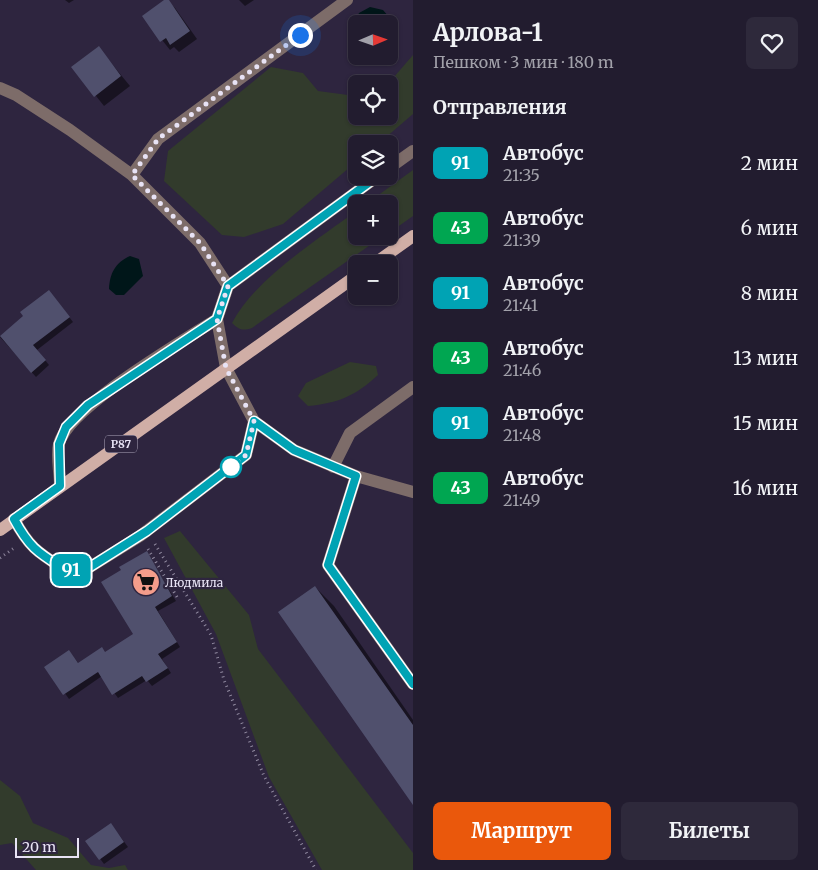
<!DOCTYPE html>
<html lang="ru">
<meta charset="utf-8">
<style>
:root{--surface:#221c2f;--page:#2e293b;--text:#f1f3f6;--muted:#a2a1aa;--line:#3f3a4b;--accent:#ea580c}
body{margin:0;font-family:Merriweather,serif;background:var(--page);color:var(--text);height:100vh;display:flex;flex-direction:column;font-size:19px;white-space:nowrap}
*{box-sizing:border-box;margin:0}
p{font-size:16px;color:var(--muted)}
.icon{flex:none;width:28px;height:28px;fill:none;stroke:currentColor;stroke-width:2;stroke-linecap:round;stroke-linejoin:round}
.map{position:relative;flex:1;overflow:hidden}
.details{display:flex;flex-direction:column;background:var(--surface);width:405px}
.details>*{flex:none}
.badge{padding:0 10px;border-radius:8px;font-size:18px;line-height:32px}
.needle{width:32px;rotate:88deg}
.fabs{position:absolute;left:348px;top:15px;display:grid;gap:10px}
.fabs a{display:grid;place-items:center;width:50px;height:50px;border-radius:8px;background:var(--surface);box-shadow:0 1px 4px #0004,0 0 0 1px var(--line);font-size:25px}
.scale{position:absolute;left:15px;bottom:12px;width:64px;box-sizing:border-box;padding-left:5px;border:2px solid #e8e3f5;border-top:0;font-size:14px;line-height:18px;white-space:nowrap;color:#e8e3f5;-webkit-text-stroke:4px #2e253f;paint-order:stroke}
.you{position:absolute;width:25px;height:25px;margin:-12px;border:4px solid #fff;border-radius:50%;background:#1a73e8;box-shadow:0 0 0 8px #1a73e833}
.map>.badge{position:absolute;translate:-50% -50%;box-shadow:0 0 0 2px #fff}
h2{padding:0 20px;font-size:19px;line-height:45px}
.round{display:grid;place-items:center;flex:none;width:52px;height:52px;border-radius:8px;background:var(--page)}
.headline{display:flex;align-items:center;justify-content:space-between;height:85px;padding:0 20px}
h1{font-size:24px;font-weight:700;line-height:38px}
.action{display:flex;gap:10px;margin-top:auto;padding:10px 20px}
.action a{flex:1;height:58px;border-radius:8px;background:var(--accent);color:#fff;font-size:20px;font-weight:700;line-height:58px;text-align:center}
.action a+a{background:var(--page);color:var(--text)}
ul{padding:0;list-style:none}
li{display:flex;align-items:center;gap:15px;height:65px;padding:0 20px}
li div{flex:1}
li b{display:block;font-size:19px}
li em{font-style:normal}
li .badge{min-width:55px;font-weight:700;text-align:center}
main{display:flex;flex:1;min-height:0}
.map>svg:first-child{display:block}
</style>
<main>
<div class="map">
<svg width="413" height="870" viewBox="0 0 413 870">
<rect width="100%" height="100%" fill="#2e253f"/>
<!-- green -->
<path fill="#323b2c" d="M413 55V114L378 144H356V162L283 224 244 237 222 235 164 181 168 151 271 67 303 73 318 91 348 95 356 92V116H389V84H378L394 77Z
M413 170V216L389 233V204H366Z
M356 211V236H383L252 328C243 331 239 330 232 323 256 278 316 241 356 211Z
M350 362 376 366 378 375C355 396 339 403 308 406L298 396 306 383Z
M180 531 249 615 258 649 413 853V870H322L269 777 216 634 164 538Z
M0 780 20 796 33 823 68 838 91 865 109 868 125 865 128 870H36L12 843 0 845Z"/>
<!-- water -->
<path fill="#001619" d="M370 7 383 10 389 17 388 24H356V29L354 24 359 13Z
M130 256 139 259 143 276 124 295H116L109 289C110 273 115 263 130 256Z"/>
<!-- shadow -->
<path fill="#0007" d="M65 0H74L69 3Z
M166 0 175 8 197 39 179 52 174 47 170 50 143 16Z
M239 0H254L245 6Z
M98 47 130 86 104 106 73 67Z
M53 296 73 322 37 350 49 365 36 377 0 337 24 316Z
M146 553 176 601 158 611 180 647 162 659 171 673 152 686 147 680 118 698 102 676 69 699 46 667 69 651 79 664 106 653 134 634Z
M315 587 334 606 413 720V802Z
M111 824 128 847 104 864 87 841Z"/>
<!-- building -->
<path fill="#50506d" d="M164 0H169L190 31 170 45 166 38 160 42 142 16Z
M99 46 121 76 94 97 71 67Z
M49 290 70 317 33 345 46 360 31 373 0 336 23 316 20 312Z
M147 551 172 596 155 607 177 642 158 654 168 668 146 682 142 676 112 695 98 672 63 695 44 667 69 650 78 663 102 647 105 652 133 634 101 582 121 570 119 567Z
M315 586 413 725V805L278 612Z
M111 823 124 842 99 860 85 841Z"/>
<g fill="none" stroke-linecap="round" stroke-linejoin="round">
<!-- path -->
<path stroke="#928ba1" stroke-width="3" stroke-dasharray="1 4" stroke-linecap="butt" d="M155 544 211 635 224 680 264 776 316 870
M148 549 177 597
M0 558 14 548"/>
<!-- minor -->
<path stroke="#7d6c69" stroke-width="12" d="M0 88 16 95 70 130 132 175 200 243 228 286
M389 168 413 151
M132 175 158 139 347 0
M378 176 228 286 217 319 226 368 254 421 294 450 356 476 413 492
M333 467 350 433 413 387
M356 476 328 565 413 684
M60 486C60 473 56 456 59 444 67 408 183 341 217 319
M14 519C30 549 39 553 67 571L90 567 140 536 246 455 254 421"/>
<!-- major -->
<path stroke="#d0aea6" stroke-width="12" d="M374 264 413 236
M0 530 356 276"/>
</g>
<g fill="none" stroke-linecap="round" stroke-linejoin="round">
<!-- line casing -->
<g stroke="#fff" stroke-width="11">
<path id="line" d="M378 176 228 286 217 319 88 405 66 427 59 444 60 486 14 519C30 549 39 553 67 571L90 567 147 531 246 455 254 421 294 450 356 476 328 565 413 684"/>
</g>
<!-- line -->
<use href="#line" stroke="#00a3b4" stroke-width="8"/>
<!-- walk -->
<path stroke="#e8e3f5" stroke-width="5" stroke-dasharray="0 9" d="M231 467 246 455 254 421 226 368 223 352 217 319 228 286 200 243 132 175 158 139 300 35"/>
</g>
<!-- icons -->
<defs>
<g id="supermarket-disc" transform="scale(1.4375)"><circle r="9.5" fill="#f49d8b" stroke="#2e253f"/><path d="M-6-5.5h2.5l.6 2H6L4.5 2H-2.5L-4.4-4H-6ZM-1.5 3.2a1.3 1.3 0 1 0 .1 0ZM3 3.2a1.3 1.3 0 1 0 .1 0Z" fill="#111"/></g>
</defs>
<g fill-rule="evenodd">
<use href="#supermarket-disc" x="146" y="582"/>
</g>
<!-- markers -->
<circle fill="#fff" stroke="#00a3b4" stroke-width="2.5" cx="231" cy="467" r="10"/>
<g text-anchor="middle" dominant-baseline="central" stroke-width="4.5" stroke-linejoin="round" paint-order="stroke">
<!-- shield labels -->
<rect fill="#2e253f" stroke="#b0aabe" stroke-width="1" x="105" y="435.5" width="32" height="17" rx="4"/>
<g font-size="11" font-weight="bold" fill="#e8e3f5">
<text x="121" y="444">Р87</text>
</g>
<!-- poi labels -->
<g font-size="12" fill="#e8e3f5" stroke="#2e253f" text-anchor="start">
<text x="165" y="582">Людмила</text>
</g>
</g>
</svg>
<div class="fabs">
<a><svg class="needle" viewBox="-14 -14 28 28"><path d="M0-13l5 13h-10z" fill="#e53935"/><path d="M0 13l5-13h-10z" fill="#a2a1aa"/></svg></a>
<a><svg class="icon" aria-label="locate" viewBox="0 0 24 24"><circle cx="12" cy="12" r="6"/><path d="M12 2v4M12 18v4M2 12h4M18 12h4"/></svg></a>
<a><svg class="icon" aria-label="layers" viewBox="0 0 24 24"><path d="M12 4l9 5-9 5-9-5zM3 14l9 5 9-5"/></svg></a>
<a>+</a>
<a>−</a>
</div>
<div class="scale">20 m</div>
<div class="you" style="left:300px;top:35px"></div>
<b class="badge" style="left:71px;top:570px;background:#00a3b4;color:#fff">91</b>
</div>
<section class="details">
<div class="headline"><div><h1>Арлова-1</h1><p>Пешком · 3 мин · 180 m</p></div><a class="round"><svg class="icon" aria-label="heart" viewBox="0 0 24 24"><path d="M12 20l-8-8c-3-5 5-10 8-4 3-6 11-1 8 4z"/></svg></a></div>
<h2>Отправления</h2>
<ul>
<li><span class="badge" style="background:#00a3b4;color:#fff">91</span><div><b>Автобус</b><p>21:35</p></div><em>2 мин</em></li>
<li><span class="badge" style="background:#00a651;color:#fff">43</span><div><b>Автобус</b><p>21:39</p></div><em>6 мин</em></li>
<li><span class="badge" style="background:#00a3b4;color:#fff">91</span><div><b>Автобус</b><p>21:41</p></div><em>8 мин</em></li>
<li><span class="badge" style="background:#00a651;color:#fff">43</span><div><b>Автобус</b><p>21:46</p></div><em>13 мин</em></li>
<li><span class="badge" style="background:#00a3b4;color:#fff">91</span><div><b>Автобус</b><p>21:48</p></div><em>15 мин</em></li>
<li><span class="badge" style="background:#00a651;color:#fff">43</span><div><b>Автобус</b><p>21:49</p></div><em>16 мин</em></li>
</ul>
<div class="action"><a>Маршрут</a><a>Билеты</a></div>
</section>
</main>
